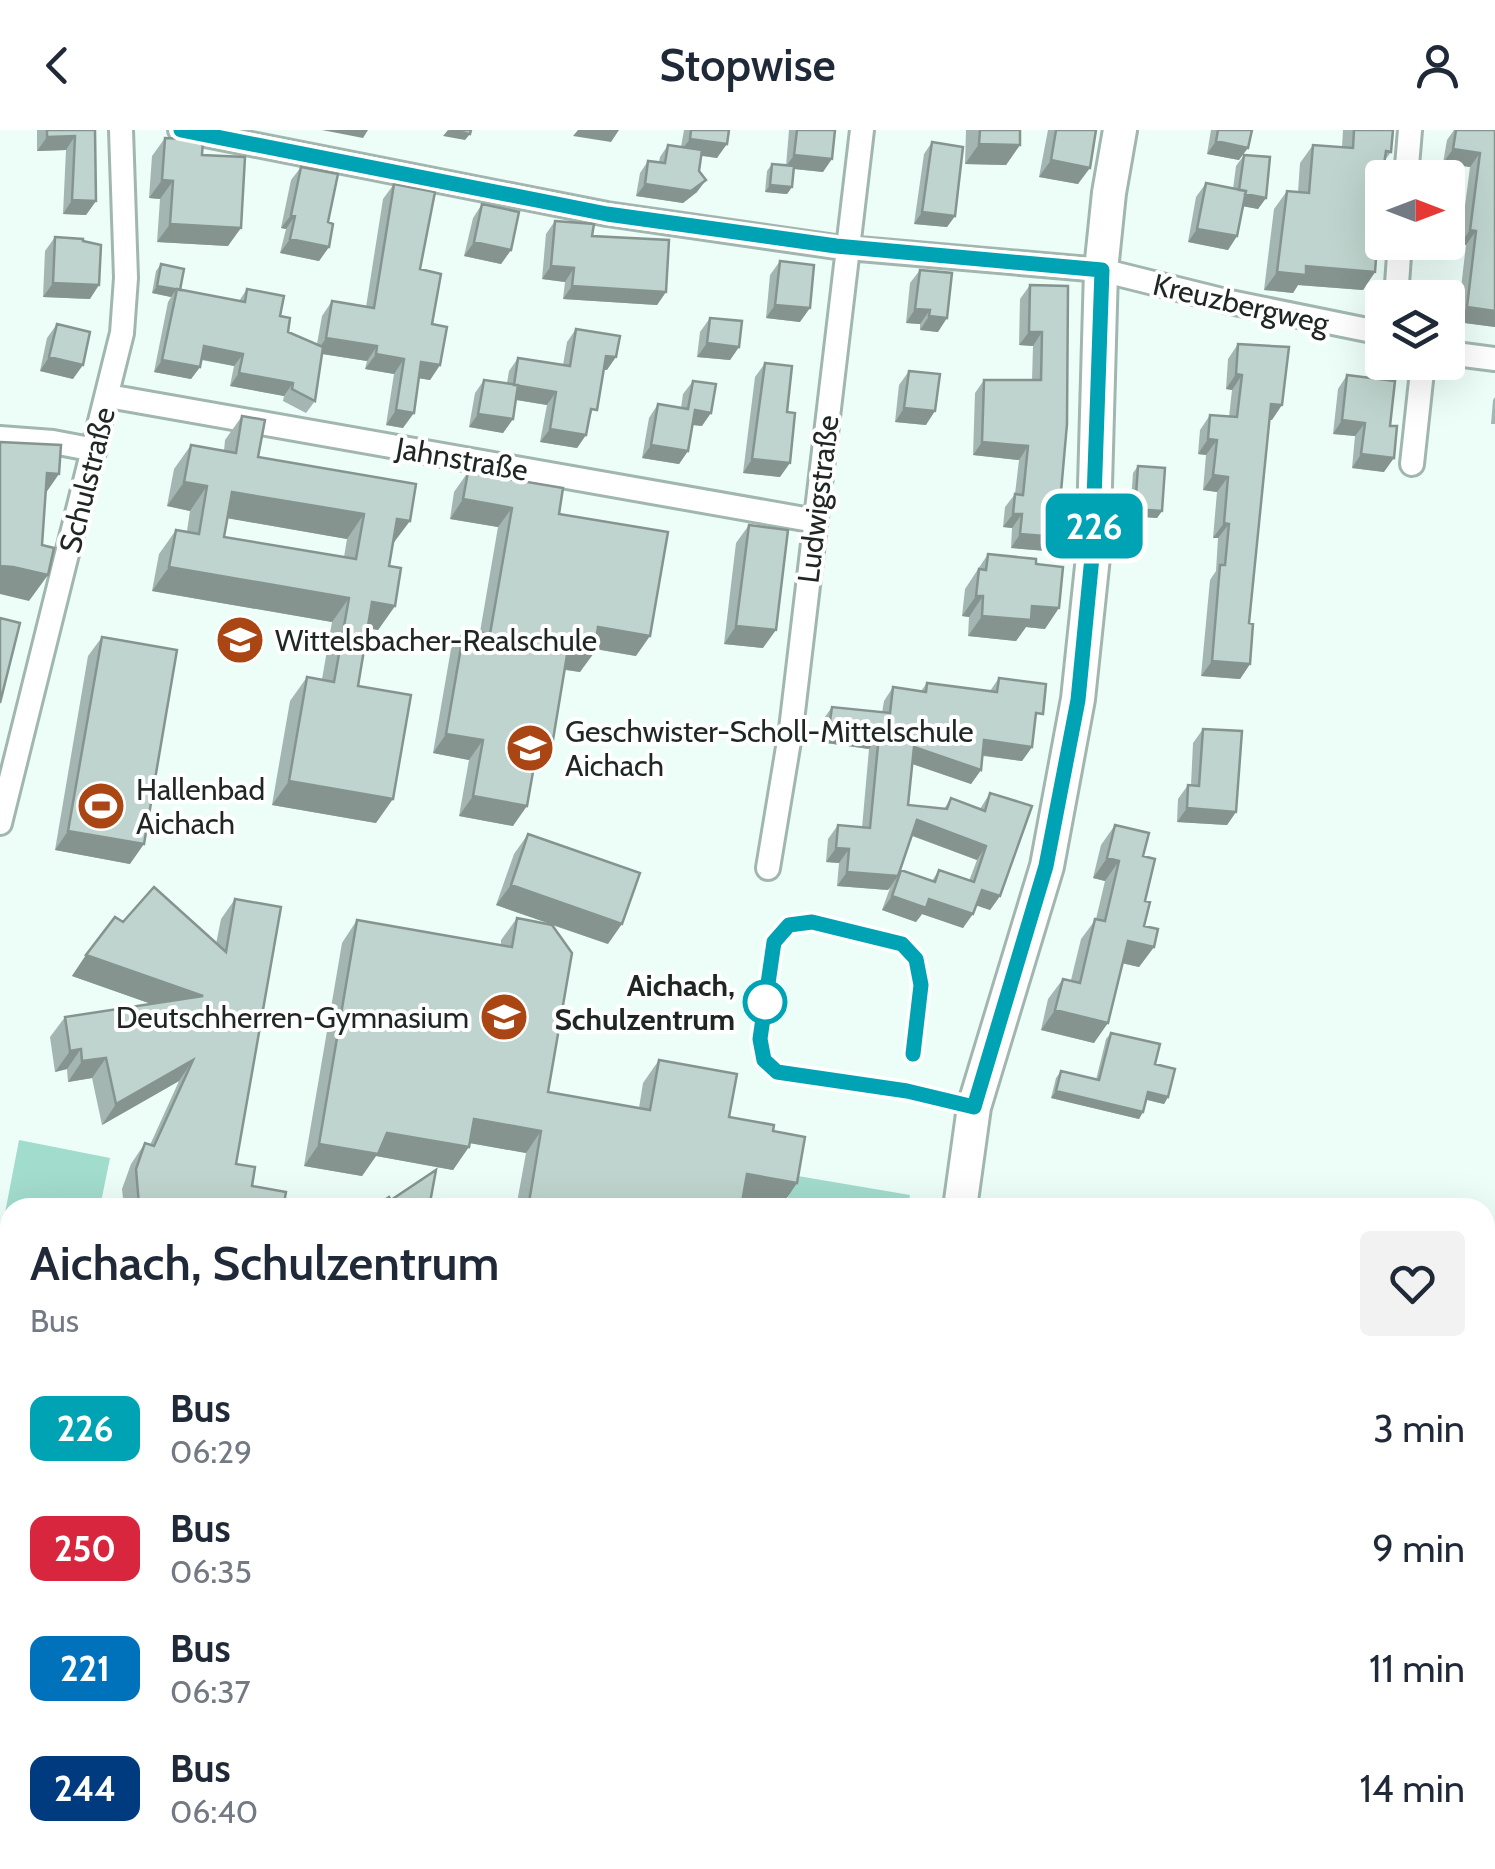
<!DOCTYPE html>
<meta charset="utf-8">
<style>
:root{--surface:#fff;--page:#f2f2f3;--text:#1f2937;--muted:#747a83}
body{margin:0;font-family:Cabin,sans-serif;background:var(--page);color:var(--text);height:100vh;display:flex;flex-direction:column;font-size:38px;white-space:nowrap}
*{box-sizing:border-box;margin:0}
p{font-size:32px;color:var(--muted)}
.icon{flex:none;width:55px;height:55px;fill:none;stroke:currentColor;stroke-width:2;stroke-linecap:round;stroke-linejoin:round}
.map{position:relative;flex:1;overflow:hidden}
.panel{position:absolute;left:0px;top:1068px;width:1495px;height:672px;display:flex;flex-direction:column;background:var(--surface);border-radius:30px 30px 0 0;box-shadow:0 10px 40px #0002}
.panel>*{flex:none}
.badge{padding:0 20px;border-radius:15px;font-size:35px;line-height:65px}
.needle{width:65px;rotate:90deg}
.tools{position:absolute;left:1365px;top:30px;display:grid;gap:20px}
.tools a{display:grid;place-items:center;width:100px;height:100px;border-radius:10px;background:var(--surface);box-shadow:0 10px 40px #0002;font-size:50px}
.map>.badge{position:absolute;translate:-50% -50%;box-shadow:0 0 0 5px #fff}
.round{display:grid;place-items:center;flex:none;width:105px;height:105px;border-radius:10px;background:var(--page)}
.head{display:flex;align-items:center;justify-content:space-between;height:170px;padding:0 30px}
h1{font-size:48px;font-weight:600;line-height:75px}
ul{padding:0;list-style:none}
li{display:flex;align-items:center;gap:30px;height:120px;padding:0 30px}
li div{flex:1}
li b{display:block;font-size:38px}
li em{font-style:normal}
li .badge{min-width:110px;font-weight:700;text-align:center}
header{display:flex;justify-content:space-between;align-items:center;height:130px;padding:0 30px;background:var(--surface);font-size:45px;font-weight:600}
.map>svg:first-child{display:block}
</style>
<header><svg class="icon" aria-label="back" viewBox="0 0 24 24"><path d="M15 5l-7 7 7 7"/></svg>Stopwise<svg class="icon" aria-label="person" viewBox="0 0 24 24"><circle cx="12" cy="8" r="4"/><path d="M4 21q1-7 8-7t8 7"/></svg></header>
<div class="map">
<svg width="1495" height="1739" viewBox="0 0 1495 1739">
<defs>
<pattern id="grass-dots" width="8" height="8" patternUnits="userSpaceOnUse" patternTransform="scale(2.5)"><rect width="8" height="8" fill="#a2dccd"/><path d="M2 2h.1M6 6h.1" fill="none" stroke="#8bbdb0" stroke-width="1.8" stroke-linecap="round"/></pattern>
</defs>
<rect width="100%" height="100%" fill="#edfef9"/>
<!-- grass -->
<path fill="url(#grass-dots)" d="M0 1708 10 1711V1730H80L114 1739H0Z
M242 1730H650L645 1739H284Z"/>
<!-- park -->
<path fill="#a2dccd" d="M19 1010 110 1028 100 1077 10 1078V1161L0 1159V1109Z
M792 1045 910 1065 908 1077 786 1078Z
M10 1257V1603L0 1600V1311Z"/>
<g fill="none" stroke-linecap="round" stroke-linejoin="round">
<!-- street casing -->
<g stroke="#a2b6b0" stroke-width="28">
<path id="street" d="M180 0 607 84 836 117 1101 140 1230 172 1382 203
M1406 48 1410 0
M1396 168 1400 112
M1448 223 1495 229
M108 266 816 391
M0 308 53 312 95 320
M1412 334 1423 232
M0 693 122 203 126 148 121 0
M768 738 791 599 862 0"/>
</g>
<!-- secondary casing -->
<g stroke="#a2b6b0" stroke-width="38">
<path id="secondary" d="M960 1078 974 977 1047 736 1078 569 1093 427 1101 140 1109 63 1120 0
M668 1739 674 1730"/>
</g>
<!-- highway casing -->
<g stroke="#a2b6b0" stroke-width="48">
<path id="highway" d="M0 1688 10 1691
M159 1730 197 1739
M1056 1739 1059 1730"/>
</g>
<!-- street -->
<use href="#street" stroke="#fff" stroke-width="22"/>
<!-- secondary -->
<use href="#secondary" stroke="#fff" stroke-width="32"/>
<!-- highway -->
<use href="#highway" stroke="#fff" stroke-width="42"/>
</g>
<!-- wall -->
<path fill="#a4b6b1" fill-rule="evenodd" d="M37 0H95L96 71 86 85 63 84 66 20 37 21Z
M684 0H729L717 28 701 26 697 62 683 73 636 66 640 43 648 31 659 32 660 27 668 15 681 17Z
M789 0H835L823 42 794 39 792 57 787 64 765 62 767 41 772 34 786 36Z
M966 0H1020V15L1006 35 965 34Z
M1048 0H1096L1078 54 1039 47Z
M1211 0H1252L1239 30 1207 24Z
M1343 0H1393L1391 22 1385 30 1375 142 1363 160 1298 155 1293 163 1264 160 1274 79 1287 61 1298 62 1300 33 1313 15 1342 17Z
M1454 0H1495V197L1457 192 1466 115 1460 114 1470 37 1443 33 1447 10Z
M165 8 202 25 228 116 157 112 160 69 149 68 152 26Z
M932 12 955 86 947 97 914 94 924 24Z
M1244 25 1266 68 1258 79 1243 76 1237 106 1228 120 1188 112 1196 67 1206 53 1233 59 1236 36Z
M301 37 329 117 319 131 280 123 286 99 281 98 291 50Z
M394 54 420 139 440 235 430 250 419 248 403 298 386 295 394 244 365 239 367 231 322 224 315 271 306 283 283 271 284 266 230 256 234 236 201 230 200 237 191 249 154 242 168 172 171 167 152 163 156 141 161 134 180 160 239 171 247 159 280 186 288 202 317 214 322 186 332 171 366 177 383 69Z
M482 74 511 120 501 134 464 126 473 88Z
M555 91 592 106 666 162 657 175 563 169 565 152 542 149 546 104Z
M55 107 90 169 43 167 45 121Z
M780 131 800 192 766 188 770 145Z
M920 140 938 202 920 200V194L906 193 910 153Z
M1030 155 1068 156 1057 407 1047 421 1011 418 1012 398 1003 397 1005 377 1015 364 1019 330 973 325 975 263 984 250H1032L1033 216 1019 215 1020 169Z
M710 188 739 217 730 230 697 227 700 202Z
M57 194 73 249 40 241 47 208Z
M576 199 607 240H604L589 292 586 305 577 318 540 312 547 275 516 270 513 289 503 303 469 297 475 263 484 250 507 253 509 241 518 228 563 235 567 212Z
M1238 214 1272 290H1270L1249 493 1250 534 1240 549 1201 546 1210 450 1216 441 1218 408H1213L1217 362 1203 360 1206 325 1198 324 1200 300 1210 285 1229 287 1232 260 1226 259 1228 229Z
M765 233 780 347 743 343 755 247Z
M909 241 926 295 895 292 899 255Z
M1347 245 1390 296 1384 342 1352 338 1355 306 1333 304 1338 259Z
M693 251 702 296 693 295 688 321 679 334 642 328 649 288 658 274 681 278 683 264Z
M1495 267V294H1491L1493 270Z
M242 286 258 327 416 354 393 415 389 436 395 476 378 500 368 498 358 556 376 693 272 675 290 571 307 547 322 549 332 492 152 461 159 424 176 400 187 401 190 381 167 376 174 339 191 315 224 321 225 310ZM227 388 347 409 344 427 224 407Z
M1138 336 1162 381 1157 388 1130 386 1133 343Z
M468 342 559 384 636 526 594 519 580 542 565 540 537 641H533L513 696 459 686 469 630 433 623 451 519 464 500 480 502 498 397 450 389 454 362Z
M749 395 763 518 724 514 736 413Z
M988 424 1036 434 1045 499 1026 497 1016 511 968 506 969 487 962 486 965 459Z
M102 507 130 734 55 720 88 526Z
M999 548 1035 595 1032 617 1022 631 983 626 981 640 971 654 912 634 908 675 944 679 951 668 980 679 990 663 1000 766 990 780 976 775 963 798 922 784 916 792 882 780 890 758 888 760 837 756 839 733 826 732 828 709 838 695 862 698 869 619 819 612 822 591 832 577 882 583 884 571 893 557 921 561 927 553 990 561ZM912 706 977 730 969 751 939 740 932 751 899 743Z
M1203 599 1236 682 1227 695 1177 692 1178 669 1188 655H1191L1193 613Z
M1115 695 1143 726 1145 771 1144 796 1154 817 1139 837 1122 833 1094 913 1041 900 1048 869 1063 849 1071 850 1081 809 1096 789 1105 751 1093 748 1101 715Z
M528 704 608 814 552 795 548 962 639 978 643 953 659 930 729 987 773 1001 797 1053 782 1075 743 1068 741 1078H516L526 1023 470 1013 453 1040 376 1026 362 1046 304 1036 342 813 357 790 501 815V810L517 788 551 794 496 775 514 724Z
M235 769 236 1034 252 1056 283 1078H124L122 1059 131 1034 145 1013 150 1015 179 951 102 995 92 948 68 952 67 939 55 942 50 907 65 887 152 874 72 846 86 825 123 792 216 814 221 789Z
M1111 903 1155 934 1168 967 1164 974 1147 970 1143 982 1139 989 1051 968 1056 948 1061 941 1096 950 1106 909Z
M852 1730H958L952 1739H856V1734L851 1733Z"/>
<!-- shaded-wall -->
<path fill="#869490" d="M322 0H368L363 8Z
M448 0 470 4 465 10 443 6Z
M578 0H619L611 12 573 6Z
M75 6 66 20 37 21 47 7Z
M690 9 727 14 717 28 680 22Z
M1216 11 1248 18 1239 30 1207 24Z
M979 14 1020 15 1006 35 965 34Z
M1453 19 1480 23 1470 37 1443 33Z
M794 25 832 29 823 42 785 38Z
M1051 30 1090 38 1078 54 1039 47Z
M162 50 173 51 160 69 149 68Z
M706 50 697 62 683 73 636 66 645 54Z
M770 55 792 57 787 64 765 62Z
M1239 62 1266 68 1258 79 1231 74Z
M72 70 96 71 86 85 63 84Z
M922 82 955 86 947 97 914 94Z
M291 85 295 86 286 99 281 98Z
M170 94 241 98 228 116 157 112Z
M1197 99 1237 106 1228 120 1188 112Z
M1470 100 1476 101 1466 115 1460 114Z
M290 109 329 117 319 131 280 123Z
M474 112 511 120 501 134 464 126Z
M551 136 574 138 565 152 542 149Z
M1306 136 1375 142 1363 160 1298 155 1293 163 1264 160 1277 142Z
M53 153 99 155 90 169 43 167Z
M157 156 176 160 171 167 152 163Z
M572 156 666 162 657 175 563 169Z
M775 175 810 178 800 192 766 188Z
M1467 177 1495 181V197L1457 192Z
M915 179 930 180 920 194 906 193Z
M929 186 947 188 938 202 920 200Z
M1029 202H1042L1033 216 1019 215Z
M326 208 377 216 367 231 316 223Z
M707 213 739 217 730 230 697 227Z
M204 216 243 224 234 236 195 228Z
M376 224 404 229 394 244 365 239Z
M606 226 616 227 607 240 597 239Z
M49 227 83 235 73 249 40 241Z
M162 230 200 237 191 249 154 242Z
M421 232 440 235 430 250 411 247Z
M239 243 293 253 284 266 230 256Z
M1236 244 1242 245 1232 260 1226 259Z
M514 255 556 262 547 275 505 268Z
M1271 274 1282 275 1272 290 1261 289Z
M904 278 935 281 926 295 895 292Z
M396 280 414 283 403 298 386 295Z
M695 280 711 283 702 296 685 294Z
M478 284 513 289 503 303 469 297Z
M1342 290 1365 293 1355 306 1333 304Z
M550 299 586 305 577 318 540 312Z
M1208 309 1217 310 1206 325 1198 324Z
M982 312 1028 316 1019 330 973 325Z
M651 315 688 321 679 334 642 328Z
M1361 324 1394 328 1384 342 1352 338Z
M752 329 790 333 780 347 743 343Z
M47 343 59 344 41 370Z
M1213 345 1228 347 1217 362 1203 360Z
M184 352 207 356 190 381 167 376Z
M232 362 364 384 347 409 215 386Z
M463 369 512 378 498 397 450 389Z
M1135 379 1162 381 1157 388 1130 386Z
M1013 384H1022L1012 398 1003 397Z
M397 389 410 391 392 415Z
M1224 393 1229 394 1218 408H1213Z
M1020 404 1057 407 1047 421 1011 418Z
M0 436 13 437 48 445 29 471 0 464Z
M169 437 349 468 332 492 152 461Z
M976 466H983L969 487 962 486Z
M372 472 395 476 378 500 355 496Z
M1032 476 1059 478 1045 499 1026 497 1016 511 968 506 982 486Z
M736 496 776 500 763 518 724 514Z
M598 497 650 506 636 526 585 517Z
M568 519 594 523 580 542 555 538Z
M1212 531 1250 534 1240 549 1201 546Z
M829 598 879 605 869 619 819 612Z
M446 604 483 610 469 630 433 623Z
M984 610 1032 617 1022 631 974 624Z
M914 617 981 640 971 654 904 631Z
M537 619 551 622 537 641 524 639Z
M289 651 393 669 376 693 272 675Z
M473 666 527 676 513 696 459 686Z
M1187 678 1236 682 1227 695 1177 692Z
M917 690 986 716 977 730 908 704Z
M68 701 144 714 130 734 55 720Z
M836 718 849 719 839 733 826 732Z
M1107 728 1119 731 1105 751 1093 748Z
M847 742 898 746 888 760 837 756Z
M511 755 622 794 608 814 496 775Z
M982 760 1000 766 990 780 972 774Z
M892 766 929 769 973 784 963 798 922 784 916 792 882 780Z
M1128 811 1154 817 1139 837 1113 831Z
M86 825 203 866 188 887 72 846Z
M1055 880 1108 893 1094 913 1041 900Z
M81 919 67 939 55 942 70 921Z
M106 928 92 948 68 952 82 931Z
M193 930 179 951 102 995 116 974Z
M1056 961 1143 982 1139 989 1051 968Z
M1148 962 1168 967 1164 974 1144 969Z
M474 989 541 1001 526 1023 458 1011Z
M387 1003 469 1017 453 1040 376 1026 362 1046 304 1036 319 1014Z
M747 1044 797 1053 782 1075 731 1066Z
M865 1730H954L958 1731 952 1739H858Z"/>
<!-- building -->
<path fill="#bfd4ce" stroke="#869490" stroke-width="2.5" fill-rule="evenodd" d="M47 0H95L96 71 72 70 75 6 47 7Z
M450 0H471L470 4Z
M691 0H729L727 14 690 9Z
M797 0H835L832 29 794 25Z
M980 0H1020V15L979 14Z
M1056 0H1096L1090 38 1051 30Z
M1218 0H1252L1248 18 1216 11Z
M1354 0H1393L1391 22 1386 21 1382 48 1375 142 1306 136V145L1277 142 1287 61 1309 63 1313 15 1353 18Z
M1456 0H1495V181L1467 177 1476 101 1470 100 1480 23 1453 19Z
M165 8 203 10 202 25 245 27 241 98 170 94 173 51 162 50Z
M932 12 963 17 955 86 922 82Z
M668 15 702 20 699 41 706 50 691 61 645 54 648 31 665 33Z
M1244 25 1270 27 1266 68 1245 64 1246 61 1239 60Z
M772 34 794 36 792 57 770 55Z
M301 37 338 44 328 92 333 94 329 117 290 109 295 86 291 85Z
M1206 53 1246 61 1237 106 1197 99Z
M394 54 435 62 420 139 441 144 432 194 447 197 440 235 421 232 414 283 396 280 404 229 376 224 377 216 326 208 332 171 374 178Z
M482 74 519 82 511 120 474 112Z
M555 91 594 94 592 106 669 110 666 162 572 156 574 138 551 136Z
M55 107 83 109V111L101 115 99 155 53 153Z
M780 131 814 135 810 178 775 175Z
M161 134 184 139 180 160 157 156Z
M920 140 952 143 947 188 929 186 930 180 915 179Z
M1030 155 1068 156 1067 294 1057 407 1020 404 1022 384H1013L1015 364 1023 365 1028 316 982 312 984 250H1041L1042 202H1029Z
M177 159 245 172 247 159 284 166 280 186 290 188 288 202 323 217 315 271 292 259 293 253 239 243 243 224 204 216 200 237 162 230Z
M710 188 742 191 739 217 707 213Z
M57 194 90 202 83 235 49 227Z
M576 199 620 206 616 227 606 226 597 280 591 279 586 305 550 299 556 262 514 255 518 228 570 236Z
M1238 214 1289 217 1282 275 1271 274 1249 493 1253 494 1250 534 1212 531 1220 435H1225L1229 394 1224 393 1228 347 1213 345 1217 310 1208 309 1210 285 1237 287 1242 245 1236 244Z
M765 233 792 236 787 282 795 283 790 333 752 329Z
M909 241 940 244 935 281 904 278Z
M1347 245 1395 251 1390 296H1397L1394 328 1361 324 1365 293 1342 290Z
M484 250 518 255 513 289 478 284Z
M693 251 716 254 711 283 695 280 688 321 651 315 658 274 688 279Z
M242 286 265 290 258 327 416 354 410 391 397 389 389 436 401 438 395 476 372 472 358 556 411 565 393 669 289 651 307 547 334 552 349 468 169 437 176 400 199 404 207 356 184 352 191 315 236 323ZM232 362 364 384 356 429 224 407Z
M0 312 61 315 59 344 47 343 42 415 54 418 48 445 13 437 0 436Z
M1138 336 1165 338 1162 381 1135 379Z
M468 342 563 358 559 384 668 402 650 506 598 497 594 523 568 519 551 622 537 619 527 676 473 666 483 610 446 604 464 500 490 504 512 378 463 369Z
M749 395 788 400 776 500 736 496Z
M988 424 1036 429V434L1063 437 1059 478 1032 476 1031 490 982 486 983 466H976L979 439 986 440Z
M0 488 20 493 0 573Z
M102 507 177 520 144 714 68 701Z
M999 548 1046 554 1043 584 1036 583 1032 617 984 610 981 640 914 617 908 675 947 679 951 668 985 681 990 663 1032 676 1000 766 982 760 973 784 929 769 926 778 892 766 901 740 935 752 939 740 974 752 986 716 917 690 898 746 847 742 849 719 836 718 838 695 870 698 879 605 829 598 832 577 890 583 893 557 926 562 927 553 997 562Z
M1203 599 1242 601 1236 682 1187 678 1188 655 1199 656Z
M1115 695 1149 703 1143 726 1155 729 1145 771 1150 772 1144 796 1158 799 1154 817 1128 811 1108 893 1055 880 1063 849 1080 853 1095 789 1105 791 1119 731 1107 728Z
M528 704 640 743 622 794 511 755Z
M154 757 226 822 235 769 281 777 236 1034 255 1037 252 1056 286 1062 283 1078H138L139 1075 136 1039 145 1013 154 1016 193 930 116 974 106 928 82 931 81 919 70 921 65 887 203 866 86 825 115 787 123 792Z
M517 788 552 795 572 823 548 962 650 980 659 930 737 944 729 987 774 995 773 1001 805 1007 797 1053 747 1044 741 1078H528L541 1001 474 989 469 1017 387 1003 378 1024 319 1014 357 790 512 817Z
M1111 903 1160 914 1155 934 1175 939 1168 967 1148 962 1143 982 1056 961 1061 941 1099 950Z
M436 1040 429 1078H373L389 1067 391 1070Z"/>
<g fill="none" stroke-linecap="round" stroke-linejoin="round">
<!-- line casing -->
<g stroke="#fff" stroke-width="22">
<path id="line" d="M181 0 607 84 836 116 1102 140 1092 427 1078 570 1046 736 974 977 907 961 777 942 764 930 760 909 774 812 789 795 812 792 902 814 916 829 921 855 913 924"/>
</g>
<!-- line -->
<use href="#line" stroke="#00a3b4" stroke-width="15"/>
</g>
<!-- icons -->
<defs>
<g id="school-disc" transform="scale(2.5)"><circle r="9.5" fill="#aa4614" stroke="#fff"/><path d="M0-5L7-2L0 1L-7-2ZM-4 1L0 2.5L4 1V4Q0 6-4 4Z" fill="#fff"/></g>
<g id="stadium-disc" transform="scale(2.5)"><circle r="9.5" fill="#aa4614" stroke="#fff"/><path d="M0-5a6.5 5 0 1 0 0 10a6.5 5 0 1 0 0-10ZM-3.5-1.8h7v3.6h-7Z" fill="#fff"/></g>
</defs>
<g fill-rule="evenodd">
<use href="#school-disc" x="240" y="510"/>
<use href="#school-disc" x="530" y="618"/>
<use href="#stadium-disc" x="101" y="676"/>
<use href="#school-disc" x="504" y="887"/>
</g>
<!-- markers -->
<circle fill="#fff" stroke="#00a3b4" stroke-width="5" cx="765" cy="872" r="20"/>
<g text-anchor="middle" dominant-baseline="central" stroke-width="8" stroke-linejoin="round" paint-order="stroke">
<!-- street labels -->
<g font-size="30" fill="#1f2725" stroke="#fff">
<text transform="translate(1241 174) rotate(13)">Kreuzbergweg</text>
<text transform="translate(462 329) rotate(10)">Jahnstraße</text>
<text transform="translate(87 350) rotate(-76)">Schulstraße</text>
<text transform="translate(818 369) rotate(-83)">Ludwigstraße</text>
</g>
<!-- poi labels -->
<g font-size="30" fill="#1f2725" stroke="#fff" text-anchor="start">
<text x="275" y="510">Wittelsbacher-Realschule</text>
<text x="565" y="601">Geschwister-Scholl-Mittelschule<tspan x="565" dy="34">Aichach</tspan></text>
<text x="136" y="659">Hallenbad<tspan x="136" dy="34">Aichach</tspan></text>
<text x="469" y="887" text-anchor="end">Deutschherren-Gymnasium</text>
</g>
<!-- stop labels -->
<g font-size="30" font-weight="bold" fill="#1f2725" stroke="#fff" text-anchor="end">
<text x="735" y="855">Aichach,<tspan x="735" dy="34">Schulzentrum</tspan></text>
</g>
</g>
</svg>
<div class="tools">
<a><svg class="needle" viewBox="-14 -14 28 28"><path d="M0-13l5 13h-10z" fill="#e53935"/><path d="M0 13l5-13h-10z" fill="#747a83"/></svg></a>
<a><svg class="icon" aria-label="layers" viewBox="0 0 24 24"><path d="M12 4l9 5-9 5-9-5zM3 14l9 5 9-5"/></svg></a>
</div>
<b class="badge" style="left:1094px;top:396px;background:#00a3b4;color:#fff">226</b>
<section class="panel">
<div class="head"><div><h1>Aichach, Schulzentrum</h1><p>Bus</p></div><a class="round"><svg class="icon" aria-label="heart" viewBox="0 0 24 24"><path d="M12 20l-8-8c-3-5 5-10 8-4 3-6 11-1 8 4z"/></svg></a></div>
<ul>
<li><span class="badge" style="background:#00a3b4;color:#fff">226</span><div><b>Bus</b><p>06:29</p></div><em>3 min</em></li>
<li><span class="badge" style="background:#d7263d;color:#fff">250</span><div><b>Bus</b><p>06:35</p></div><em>9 min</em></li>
<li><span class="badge" style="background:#0072bc;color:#fff">221</span><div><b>Bus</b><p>06:37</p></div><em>11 min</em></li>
<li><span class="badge" style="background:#003b80;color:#fff">244</span><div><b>Bus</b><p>06:40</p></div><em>14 min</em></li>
</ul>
</section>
</div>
